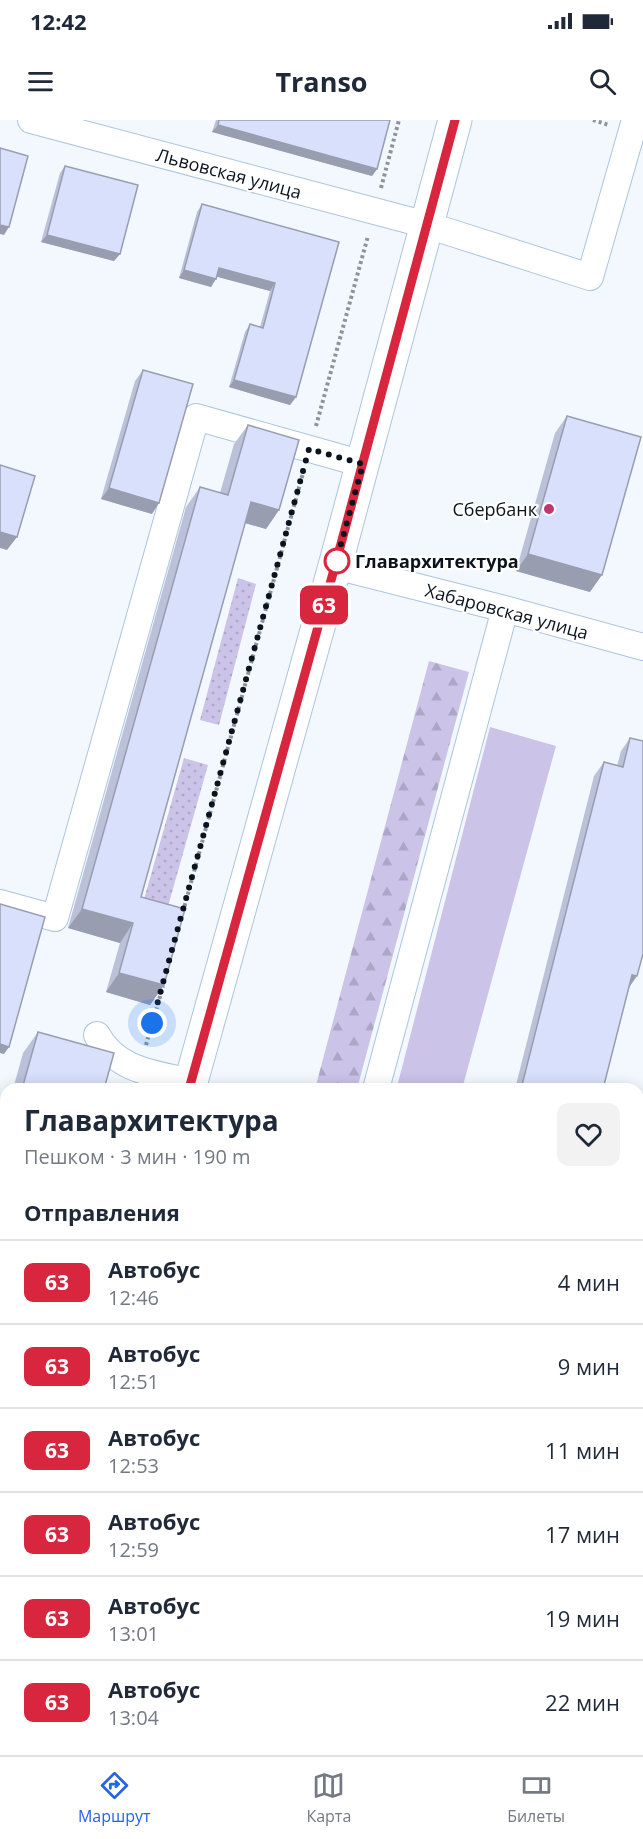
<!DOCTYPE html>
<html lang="ru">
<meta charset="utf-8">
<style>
:root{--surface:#fff;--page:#f2f2f3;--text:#1f2937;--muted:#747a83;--line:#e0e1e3;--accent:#2563eb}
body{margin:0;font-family:"Open Sans",sans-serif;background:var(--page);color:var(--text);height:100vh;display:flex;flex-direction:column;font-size:22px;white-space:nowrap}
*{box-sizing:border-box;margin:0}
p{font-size:20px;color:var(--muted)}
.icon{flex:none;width:33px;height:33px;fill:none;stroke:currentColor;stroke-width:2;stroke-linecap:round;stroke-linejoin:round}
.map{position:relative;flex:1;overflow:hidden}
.drawer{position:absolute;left:0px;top:963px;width:644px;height:672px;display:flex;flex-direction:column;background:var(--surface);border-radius:18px 18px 0 0;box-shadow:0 3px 15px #0003}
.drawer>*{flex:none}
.badge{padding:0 12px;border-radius:9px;font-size:21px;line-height:39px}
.you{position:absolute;width:30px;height:30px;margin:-15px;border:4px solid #fff;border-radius:50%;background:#1a73e8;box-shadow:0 0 0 9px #1a73e833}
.map>.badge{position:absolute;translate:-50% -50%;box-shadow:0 0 0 3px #fff}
h2{padding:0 24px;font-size:22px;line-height:54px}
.round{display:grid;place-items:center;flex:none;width:63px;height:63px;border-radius:12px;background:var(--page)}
.headline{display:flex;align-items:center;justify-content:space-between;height:102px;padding:0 24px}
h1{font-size:28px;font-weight:700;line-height:45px}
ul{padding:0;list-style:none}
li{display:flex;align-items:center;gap:18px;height:84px;padding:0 24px;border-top:2px solid var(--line)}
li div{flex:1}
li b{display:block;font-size:22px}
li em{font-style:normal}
li .badge{min-width:66px;font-weight:700;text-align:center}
.status{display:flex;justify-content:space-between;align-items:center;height:42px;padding:0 30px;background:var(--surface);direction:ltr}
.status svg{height:16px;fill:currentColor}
header{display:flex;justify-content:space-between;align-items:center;height:78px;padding:0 24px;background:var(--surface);font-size:27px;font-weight:700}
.tabs{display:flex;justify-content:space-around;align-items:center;height:84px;border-top:2px solid var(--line);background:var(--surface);font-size:16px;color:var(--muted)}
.tabs a{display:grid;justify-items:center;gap:3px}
.tabs .on{color:var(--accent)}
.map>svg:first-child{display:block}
</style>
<div class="status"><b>12:42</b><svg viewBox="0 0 49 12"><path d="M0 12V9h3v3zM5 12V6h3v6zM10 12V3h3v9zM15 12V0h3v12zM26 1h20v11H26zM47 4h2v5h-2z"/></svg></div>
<header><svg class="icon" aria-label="menu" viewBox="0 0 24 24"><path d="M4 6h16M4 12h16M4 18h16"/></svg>Transo<svg class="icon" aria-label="search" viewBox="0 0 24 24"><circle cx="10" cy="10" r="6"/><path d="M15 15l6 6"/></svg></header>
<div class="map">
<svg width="643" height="1635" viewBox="0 0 643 1635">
<defs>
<pattern id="grass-dots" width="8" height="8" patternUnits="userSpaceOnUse" patternTransform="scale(1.5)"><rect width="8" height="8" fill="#cbc3e8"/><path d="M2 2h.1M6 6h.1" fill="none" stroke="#ada7c7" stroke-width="1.8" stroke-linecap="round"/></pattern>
<pattern id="forest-firs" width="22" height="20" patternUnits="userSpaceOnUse" patternTransform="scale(1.5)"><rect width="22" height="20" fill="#cbc3e8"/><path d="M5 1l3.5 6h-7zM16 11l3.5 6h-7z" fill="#ada7c7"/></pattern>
</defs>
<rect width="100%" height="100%" fill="#f3f8fe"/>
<!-- grass -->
<path fill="url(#grass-dots)" d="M238 458 256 464 219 605 200 600Z
M184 638 208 645 167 790H141Z"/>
<!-- forest -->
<path fill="url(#forest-firs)" d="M429 541 469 552 357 969H315Z
M0 1112 6 1114V1205L0 1203Z
M643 1394V1516L638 1504V1414Z"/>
<!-- pitch -->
<path fill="#cbc3e8" d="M490 607 556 626 462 969H422L398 963Z"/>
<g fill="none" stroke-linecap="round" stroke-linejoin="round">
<!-- minor casing -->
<g stroke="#acc4e1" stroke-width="28">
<path id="minor" d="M31 0 427 105 590 157 635 0
M335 446 505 489 643 527
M0 783 55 798 196 297 363 344
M97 915C117 951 154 953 190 962
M376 969 505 489
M0 1091 6 1092
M638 1211 643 1189
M0 1259 6 1261
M0 1430 6 1432
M528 1635 530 1629"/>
</g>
<!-- major casing -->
<g stroke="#acc4e1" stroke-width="35">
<path id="major" d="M189 969 335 446 455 0
M25 1635 27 1629"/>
</g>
<!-- path -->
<path stroke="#8c939b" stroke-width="4" stroke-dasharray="3 3" stroke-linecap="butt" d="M593 0 609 5
M381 68 399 0
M316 306 368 116
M183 792 303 353
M146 925 163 866"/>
<!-- minor -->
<use href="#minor" stroke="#fff" stroke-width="26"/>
<!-- major -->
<use href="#major" stroke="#fff" stroke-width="33"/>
</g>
<!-- wall -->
<path fill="#bbc1d9" d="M216 0H390L377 49 372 56 212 12Z
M65 46 120 134 114 141 41 122 60 53Z
M202 84 339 122 296 277 290 285 229 267 245 212 250 204 260 207 270 171 217 156 211 167 179 158 197 92Z
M143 250 152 394 101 379 135 261Z
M567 296 590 472 516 451 555 313Z
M248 305 279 390 266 409 245 403 141 777 164 865 150 885 106 872 120 823 68 808 186 387 200 367 220 373 234 324Z
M630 618 628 869 603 969H515L594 656 604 642 617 646 621 631Z
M38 912 104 969H13L23 933Z
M6 996V1069L0 1067V1018Z"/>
<!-- shaded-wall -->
<path fill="#989db0" d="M218 5 377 49 372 56 212 12Z
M0 105 9 107 4 115 0 114Z
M47 115 120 134 114 141 41 122Z
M219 148 275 163 270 171 214 156Z
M184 150 216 159 211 167 179 158Z
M234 260 296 277 290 285 229 267Z
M109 368 159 383 152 394 101 379Z
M251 382 279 390 266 409 238 401Z
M0 412 17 417 7 430 0 428Z
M528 434 602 455 590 472 516 451Z
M82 789 133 803 120 823 68 808Z
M119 853 164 865 150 885 106 872Z
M632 855 637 856 628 869Z
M0 924 9 927 4 934 0 933Z
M2 1043 6 1045V1069L0 1067V1046Z
M0 1358 6 1360V1368L0 1376Z"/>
<!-- building -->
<path fill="#d9e0fc" stroke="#989db0" stroke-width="1.5" d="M219 0H390L377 49 218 5Z
M0 28 28 36 9 107 0 105Z
M65 46 138 65 120 134 47 115Z
M202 84 339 122 296 277 234 260 250 204 263 208 275 163 219 148 216 159 184 150Z
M143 250 193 264 159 383 109 368Z
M567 296 641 317 602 455 528 434Z
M248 305 299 320 279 390 251 382 141 777 185 789 164 865 119 853 133 803 82 789 200 367 228 375Z
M0 345 35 356 17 417 0 412Z
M630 618 643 621V834L637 856 632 855 603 969H521L604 642 623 647Z
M0 784 45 797 9 927 0 924Z
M38 912 114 933 104 969H22Z
M6 1028V1045L2 1043Z
M0 1296 6 1297V1360L0 1358Z
M241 1629H315L310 1635H237Z"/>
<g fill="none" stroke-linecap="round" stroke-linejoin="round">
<!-- line casing -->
<g stroke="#fff" stroke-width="14">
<path id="line" d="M189 969 335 446 455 0"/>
</g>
<!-- line -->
<use href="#line" stroke="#d7263d" stroke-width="9"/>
<!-- walk -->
<path stroke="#0b141e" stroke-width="6" stroke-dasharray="0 10.8" d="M152 903 309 329 363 344 335 446 337 441"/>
</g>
<!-- markers -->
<circle fill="#c03670" stroke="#fff" stroke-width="2" cx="549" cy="389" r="6"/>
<circle fill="#fff" stroke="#d7263d" stroke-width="3" cx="337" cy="441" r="12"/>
<g text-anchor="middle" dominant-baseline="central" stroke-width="4.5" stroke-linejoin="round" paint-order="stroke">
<!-- street labels -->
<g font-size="18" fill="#0b141e" stroke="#fff">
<text transform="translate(229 53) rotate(15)">Львовская улица</text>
<text transform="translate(507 491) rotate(15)">Хабаровская улица</text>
</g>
<!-- poi labels -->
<g font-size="18" fill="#0b141e" stroke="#fff" text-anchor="end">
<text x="537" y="389">Сбербанк</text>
</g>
<!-- stop labels -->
<g font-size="18" font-weight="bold" fill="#0b141e" stroke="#fff" text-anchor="start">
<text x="355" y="441">Главархитектура</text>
</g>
</g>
</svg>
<div class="you" style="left:152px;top:903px"></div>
<b class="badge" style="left:324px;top:485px;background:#d7263d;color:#fff">63</b>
<section class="drawer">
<div class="headline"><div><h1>Главархитектура</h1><p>Пешком · 3 мин · 190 m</p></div><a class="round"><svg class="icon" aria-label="heart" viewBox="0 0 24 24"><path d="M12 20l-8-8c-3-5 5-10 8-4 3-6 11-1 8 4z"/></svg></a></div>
<h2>Отправления</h2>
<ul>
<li><span class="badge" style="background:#d7263d;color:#fff">63</span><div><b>Автобус</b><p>12:46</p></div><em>4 мин</em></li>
<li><span class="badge" style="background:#d7263d;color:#fff">63</span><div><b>Автобус</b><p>12:51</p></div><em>9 мин</em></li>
<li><span class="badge" style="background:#d7263d;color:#fff">63</span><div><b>Автобус</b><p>12:53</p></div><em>11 мин</em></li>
<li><span class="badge" style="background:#d7263d;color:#fff">63</span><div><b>Автобус</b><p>12:59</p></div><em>17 мин</em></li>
<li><span class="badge" style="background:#d7263d;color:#fff">63</span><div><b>Автобус</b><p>13:01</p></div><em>19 мин</em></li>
<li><span class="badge" style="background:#d7263d;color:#fff">63</span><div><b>Автобус</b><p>13:04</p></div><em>22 мин</em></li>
</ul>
</section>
</div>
<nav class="tabs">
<a class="on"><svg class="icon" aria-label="directions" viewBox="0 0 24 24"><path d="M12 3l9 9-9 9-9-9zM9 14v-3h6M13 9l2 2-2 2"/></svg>Маршрут</a>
<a><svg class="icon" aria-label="map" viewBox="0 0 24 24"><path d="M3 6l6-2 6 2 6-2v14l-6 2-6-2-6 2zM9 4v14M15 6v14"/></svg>Карта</a>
<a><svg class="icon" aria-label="tickets" viewBox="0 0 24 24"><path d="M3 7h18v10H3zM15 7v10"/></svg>Билеты</a>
</nav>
